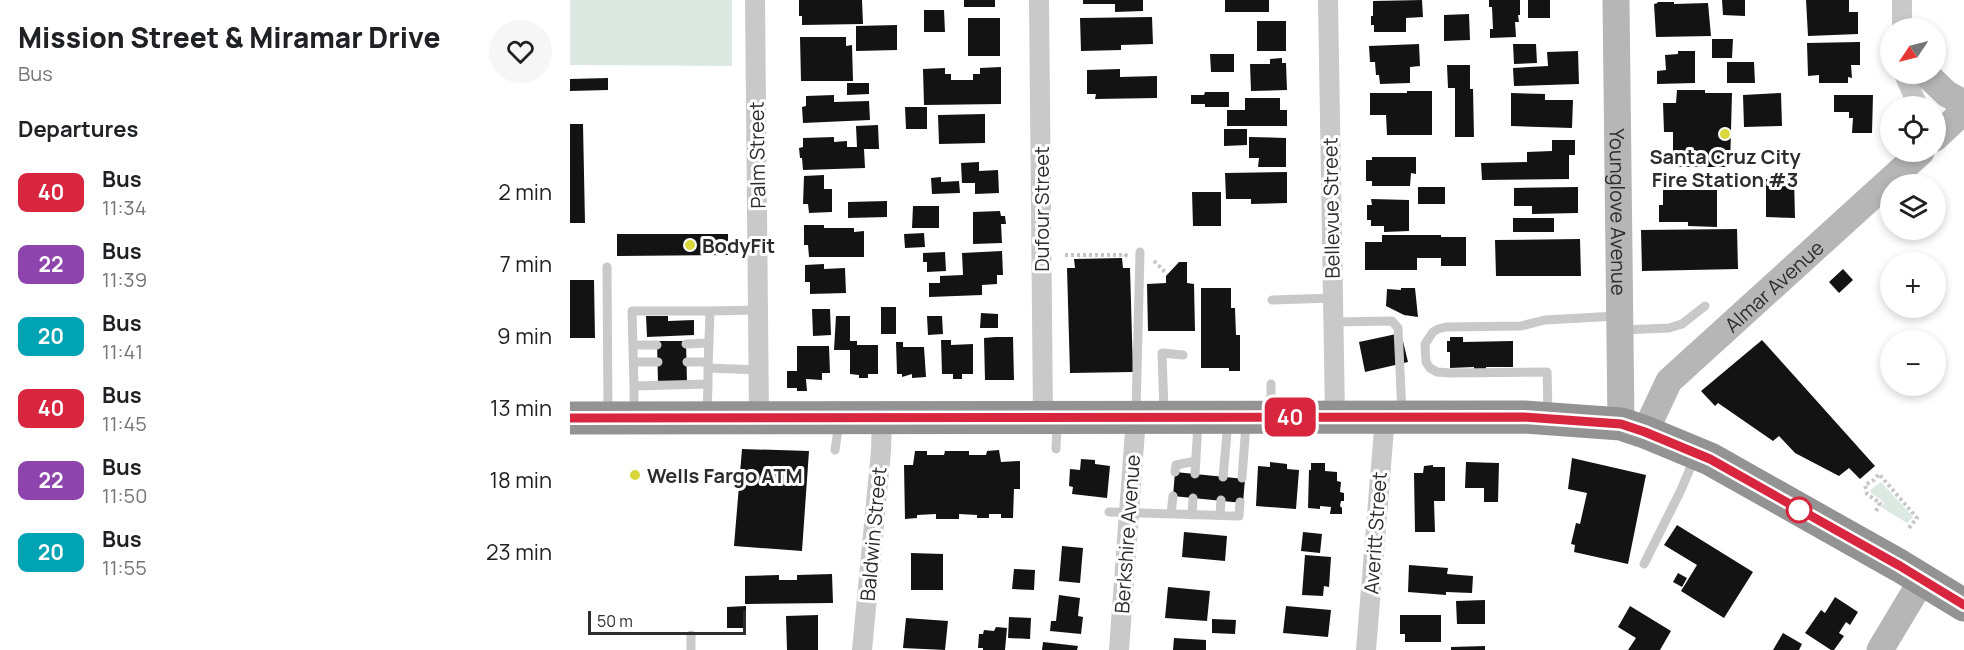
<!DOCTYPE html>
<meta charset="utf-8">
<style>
:root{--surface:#fff;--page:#f6f6f6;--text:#202124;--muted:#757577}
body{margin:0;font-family:Manrope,sans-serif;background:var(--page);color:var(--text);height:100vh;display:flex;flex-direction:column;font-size:22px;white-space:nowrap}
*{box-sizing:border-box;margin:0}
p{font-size:20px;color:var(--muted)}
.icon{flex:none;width:33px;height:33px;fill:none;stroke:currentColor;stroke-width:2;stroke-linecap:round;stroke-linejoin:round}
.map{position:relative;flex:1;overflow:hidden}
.side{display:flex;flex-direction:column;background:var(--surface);width:570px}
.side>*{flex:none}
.badge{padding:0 12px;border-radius:9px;font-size:21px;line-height:39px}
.needle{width:39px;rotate:235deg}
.fabs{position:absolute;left:1310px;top:18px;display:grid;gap:12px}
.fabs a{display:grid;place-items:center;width:66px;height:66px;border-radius:50%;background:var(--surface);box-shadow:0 3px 9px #0003;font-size:30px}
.scale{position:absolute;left:18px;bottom:15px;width:158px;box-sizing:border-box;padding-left:6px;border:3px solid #2c2c2c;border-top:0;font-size:16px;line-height:21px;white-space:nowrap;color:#2c2c2c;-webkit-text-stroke:4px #fff;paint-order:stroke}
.map>.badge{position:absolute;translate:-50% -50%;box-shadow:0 0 0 3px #fff}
h2{padding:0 18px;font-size:22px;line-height:54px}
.round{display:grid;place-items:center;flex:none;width:63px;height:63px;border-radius:32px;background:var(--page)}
.overview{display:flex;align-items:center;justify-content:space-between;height:102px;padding:0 18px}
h1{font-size:28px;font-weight:800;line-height:45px}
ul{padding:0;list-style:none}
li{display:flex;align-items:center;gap:18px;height:72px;padding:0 18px}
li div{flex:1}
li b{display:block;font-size:22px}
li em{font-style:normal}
li .badge{min-width:66px;font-weight:700;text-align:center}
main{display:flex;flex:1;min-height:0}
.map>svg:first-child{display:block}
</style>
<main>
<section class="side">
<div class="overview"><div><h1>Mission Street &amp; Miramar Drive</h1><p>Bus</p></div><a class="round"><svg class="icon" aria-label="heart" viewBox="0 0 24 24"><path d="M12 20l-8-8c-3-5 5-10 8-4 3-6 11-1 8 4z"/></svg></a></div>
<h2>Departures</h2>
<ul>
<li><span class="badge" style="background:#d7263d;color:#fff">40</span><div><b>Bus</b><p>11:34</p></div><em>2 min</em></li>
<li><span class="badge" style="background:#8e44ad;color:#fff">22</span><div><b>Bus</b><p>11:39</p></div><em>7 min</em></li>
<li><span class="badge" style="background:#00a3b4;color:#fff">20</span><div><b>Bus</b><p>11:41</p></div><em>9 min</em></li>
<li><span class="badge" style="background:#d7263d;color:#fff">40</span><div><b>Bus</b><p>11:45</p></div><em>13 min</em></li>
<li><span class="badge" style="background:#8e44ad;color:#fff">22</span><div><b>Bus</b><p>11:50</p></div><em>18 min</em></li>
<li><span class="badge" style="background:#00a3b4;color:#fff">20</span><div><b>Bus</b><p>11:55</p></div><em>23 min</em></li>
</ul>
</section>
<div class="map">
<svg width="1394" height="650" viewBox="0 0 1394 650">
<rect width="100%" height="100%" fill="#fff"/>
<!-- green -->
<path fill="#dbe9e2" d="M0 0H162V66L0 65Z
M1311 482 1343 517 1337 523 1311 507 1314 502 1301 493 1300 490Z"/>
<!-- building -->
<path fill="#131313" d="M229 0H292L293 24 232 25V16H229Z
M394 0H425V7H394Z
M513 0H573V11L545 12V4H513Z
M655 0H699V12H655Z
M852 0 853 17 836 18V32H804V25H801V16H803V1Z
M919 0H950V15H948L949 22H945L946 37 920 38V29H923L922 7H919Z
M958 0H980V18H958Z
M1152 0H1175V16L1153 15Z
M1236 0H1279V12H1288V34L1238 36Z
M1087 2H1104V4L1138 3 1141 36 1086 37 1084 4 1088 3Z
M354 10H374L375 32H354Z
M899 14 900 40 874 41V15Z
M582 17 583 44 551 45V50L511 51 510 18Z
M398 18H430V56H398Z
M687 21H716V51H687Z
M327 25V50L286 51V26Z
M230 37H276V46L282 45 283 81H231Z
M1142 39H1163L1162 58H1142Z
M1290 42V65H1281L1282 78 1278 77V83H1249V75L1238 76 1237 43Z
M849 44 850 66 840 67V83L810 84 809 75H806L805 62H800L799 46Z
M943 44H966L967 63 944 64Z
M1008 51 1009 84 944 86 943 68 978 66 977 52Z
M1108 51H1125V83L1087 84V71L1096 70 1095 55 1108 54Z
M640 54H664V72H641Z
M712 58V63H716L717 90 681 91 680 64H700V59Z
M1157 62H1184L1185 83H1157Z
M877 65H900V89H903L904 137H885V88H878Z
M431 67V104L354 105 353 69 375 68V74H381V80H403V74H410V68Z
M550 69V77L587 76V98L525 99 526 94H517V70Z
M38 78V90L0 91V79Z
M277 83H299V94L277 95Z
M1107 90H1135V93H1162L1160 167H1103V132H1094L1093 103H1106Z
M837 91H862V135H817L816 115H800V93H837Z
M635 92H659V107H635V104H621V95H634Z
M941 93 975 94V100H1003L1002 128 941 126Z
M1211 93 1212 126 1174 127 1173 95Z
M264 95V102L299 101 300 120 233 123 232 107 236 106V96Z
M1264 95H1303L1302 133H1282L1283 118H1279V112H1264Z
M675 98H710V110H717V126H657V110H675Z
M335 107H357V129H336Z
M415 114V143L369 144 368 115Z
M0 124H13L15 223H0Z
M308 125 309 149H294L295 168 233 170 232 158H230L229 148 233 147V138L264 137V142L277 141V147H287L286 126Z
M654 129H677V145L654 146Z
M679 137 716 138V167H688L689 158H679Z
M982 140H1005V155H999V179L912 180 911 163 957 162V152L982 151Z
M802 157H846V174L841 173 840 186H802V181H796V160H802Z
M409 162V171L428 170 429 193 405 194V183H392L391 163Z
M717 172V203L681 204V199H656L655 173Z
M254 175V189H262V212L239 213 238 204H233L234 176Z
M371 177V182L389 181 390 193 362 194 361 178Z
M1224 178 1225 218 1196 217V179Z
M848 187H875V204H848Z
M1008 187V213L962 214V206H944V188Z
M1093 190H1147V227L1118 226V222H1089V205H1093Z
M622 192H651V226H623Z
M801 199 839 200V231L814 232V226H801V220H797V205H802Z
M317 201V217L278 218V202Z
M343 206H369V228H342Z
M430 211 431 216H435L436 224H431L432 243 403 244V212Z
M943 218H984V232H943Z
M234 225H254V228H284V232L294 231V257H239L238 245H234Z
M1167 229 1168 269 1072 271 1071 230Z
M354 233 355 247 335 248 334 234Z
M47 234H158V255L47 256Z
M812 235H871V237H896V266H871V258H847V270H795V242H812Z
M1010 239 1011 276H926L925 240Z
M432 251 433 275H427V284L412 285V295L359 297V283H370V276L393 275 392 253Z
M375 252 376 271 357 272V262H353V253Z
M552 258 553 268H560L563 372 500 373 497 268H505L504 259Z
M609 262H617V283L624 284 625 331H578L577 284 596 283V276Z
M254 264V269L275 268 276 293 240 294V282H235V265Z
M1273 269 1283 280 1269 293 1259 282Z
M0 280H24L25 338H0Z
M631 288H661V308H665L666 335H670V371H659V368H631Z
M831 288H845L848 317 834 315 816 306 817 289 831 290Z
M311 307H326V334H311Z
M242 309H260L261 335 243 336Z
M411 313 428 314V328H410Z
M76 316H98V321L124 320V335L77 337Z
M266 316H280V341H287V345H308V374H298V378H289V375L280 374V350H264Z
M357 316H372L373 334 358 335Z
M831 333 838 362 795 372 789 342Z
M425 337H443L444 380H415L414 338Z
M880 337H893V342L943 341V367H916V369L904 370V367L880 368V352H877V341H880Z
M371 340H381V345L403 344V374H392V379H383V374H372Z
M1192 340 1305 466 1290 479 1279 468 1269 476 1225 453 1209 436 1203 441 1148 403 1145 406 1131 391Z
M87 341H116L117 383H88Z
M326 342H333V347H354L356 377 342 378V374L332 377V374H327Z
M227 346H259L260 373H252V380L236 379 237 391H227V388H217V371H227Z
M172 449 239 451 232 551 164 546Z
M429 450 431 462 450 461V489H444L443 518H431V514H419V518H407V515L389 514V519H366V514L347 515V518L335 519 334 465H343L345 451H357V455H374L375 451H399V455H416L417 451Z
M1002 458 1076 475 1058 564 1004 552 1005 545 1001 544 1006 523 1010 524 1017 493 998 489Z
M511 459 525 460V464L540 466 537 498 502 494 503 487 499 486 500 469 510 470Z
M700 462 717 464V469L729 470 726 509 686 506 688 466 700 467Z
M896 462 929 463 928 502H914V488H895Z
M741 463H755V471L767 472V481L771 482 770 492 774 493V501H771L770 506 772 508V514H760L761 507 750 506V509L738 508 739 470H741Z
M863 465V467H875V501H864L865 532H845L844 473H853L854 466Z
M605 472 675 479 673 503 603 496Z
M1107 525 1183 572 1154 618 1111 591 1127 565 1094 545Z
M614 532 657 536 655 561 612 557Z
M733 532 752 534 750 553 731 551Z
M492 546 513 548 510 583 489 581Z
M341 553 373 554V590H341Z
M735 555 761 557 759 587 754 586 753 596 732 595Z
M839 565 878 568 877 574 903 576 902 593 876 592V595L838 592Z
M444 569 465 570 464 590 442 589Z
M1108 573 1117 578 1112 587 1103 582Z
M262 574 263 603 175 604V576L209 575V580H227V575Z
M598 587 640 591 637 621 595 618Z
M489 595 510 598 508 616 513 617 511 634 480 631 481 621H486Z
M1265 597 1288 612 1280 625 1276 622 1269 633 1274 636 1264 650H1261L1235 633 1251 610 1255 613Z
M915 600V624H887L886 601Z
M176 606V628H157V607Z
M716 606 761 610 758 637 713 633Z
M1060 606 1101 631 1090 650H1058L1066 638 1048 627Z
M248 615V650H217L216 616Z
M830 615H871V642H835V634H830Z
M439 617 461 618 460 639 438 638Z
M336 618 378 621 375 650 333 648Z
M642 619 666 620 665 634 642 633Z
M426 627 437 628 435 650H413V648H408L409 634H413L414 630 424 631Z
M1213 633 1232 644 1229 650H1203Z
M604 638 636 640V650H603Z
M473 642 508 646 507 650H472Z
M915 646V650H881V647Z"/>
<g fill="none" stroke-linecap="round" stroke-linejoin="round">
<!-- path -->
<path stroke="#c6c6c6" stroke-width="4" stroke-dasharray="3 3" stroke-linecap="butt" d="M495 255H556L555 257
M584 261 597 274
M1306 511 1310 503 1297 494 1295 485 1304 480 1309 474 1347 518 1338 529"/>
<!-- lane -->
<path stroke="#c9c9c9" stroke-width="9" d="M37 267 38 413
M702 300 763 298
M140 311 188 310
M763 322 822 321 828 328 832 413
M1052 330 1099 328 1112 324 1135 306
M116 344 139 343
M63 345H87
M64 362H88
M117 362H138
M701 384V411
M64 386 62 311H140L138 368
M566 411 570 252
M978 412 977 372 881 373 867 372 860 368 856 362 855 344 863 332 868 329 876 327 951 326 975 320 1047 316
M137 413 138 384
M594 413 592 353 613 355
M64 414V386L138 384V368L189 370
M486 449 487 424
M265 450 269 422
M605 472 606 465 626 461
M625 474 628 422
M653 477 658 422
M672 478 676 424
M539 512 669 516 670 502
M601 514 603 496
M622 515 623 498
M650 515 651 500
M1074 564 1111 490 1124 459
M121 650V635"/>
<!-- street -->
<path stroke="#c9c9c9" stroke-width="20" d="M185 0 189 418
M469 0 473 417
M758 0 765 417
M1332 0V28
M1334 74 1348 106
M292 650 311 451 312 417
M549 650 566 417
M796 650 815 417"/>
<!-- secondary -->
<g stroke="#b6b6b6" stroke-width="27">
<path id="s1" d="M1046 0 1051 424"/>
<path d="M1356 74 1377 94 1394 103"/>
<path d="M1365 138 1394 111"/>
<path id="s2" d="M1075 432 1099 381 1351 152"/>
<path d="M1310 650 1352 580"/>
</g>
<!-- highway -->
<path stroke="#939393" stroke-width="33" d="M0 418 954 417 1051 424 1075 432 1140 459 1330 566 1394 605"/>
</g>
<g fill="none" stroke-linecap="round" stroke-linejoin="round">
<!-- line casing -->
<g stroke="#fff" stroke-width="14">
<path id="line" d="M0 418 954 417 1051 424 1075 432 1140 459 1330 566 1394 605"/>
</g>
<!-- line -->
<use href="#line" stroke="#d7263d" stroke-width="9"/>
</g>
<!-- markers -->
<g fill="#d8d83a" stroke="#fff" stroke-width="2">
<circle cx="1155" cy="134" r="6"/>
<circle cx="120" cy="245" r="6"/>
<circle cx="65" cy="475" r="6"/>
</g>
<circle fill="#fff" stroke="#d7263d" stroke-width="3" cx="1229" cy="510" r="12"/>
<g text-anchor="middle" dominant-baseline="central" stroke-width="6" stroke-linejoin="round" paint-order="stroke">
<!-- street labels -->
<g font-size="20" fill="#2c2c2c" stroke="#fff">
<text transform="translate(187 155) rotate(-91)">Palm Street</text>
<text transform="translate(761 208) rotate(-91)">Bellevue Street</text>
<text transform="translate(471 209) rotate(-90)">Dufour Street</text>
<text stroke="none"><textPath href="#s1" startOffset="212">Younglove Avenue</textPath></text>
<text stroke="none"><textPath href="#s2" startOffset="198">Almar Avenue</textPath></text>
<text transform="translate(805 533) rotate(-86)">Averitt Street</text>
<text transform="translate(303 534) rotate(-85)">Baldwin Street</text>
<text transform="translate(557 534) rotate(-86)">Berkshire Avenue</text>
</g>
<!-- poi labels -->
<g font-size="20" font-weight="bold" fill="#2c2c2c" stroke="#fff" text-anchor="start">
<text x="1155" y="156" text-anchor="middle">Santa Cruz City<tspan x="1155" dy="23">Fire Station #3</tspan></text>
<text x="132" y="245">BodyFit</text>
<text x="77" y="475">Wells Fargo ATM</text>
</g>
</g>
</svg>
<div class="fabs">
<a><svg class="needle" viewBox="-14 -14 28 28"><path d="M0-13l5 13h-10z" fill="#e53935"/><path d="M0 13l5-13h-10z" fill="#757577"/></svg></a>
<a><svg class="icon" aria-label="locate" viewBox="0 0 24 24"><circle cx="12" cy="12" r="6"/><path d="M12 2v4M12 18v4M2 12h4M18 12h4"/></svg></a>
<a><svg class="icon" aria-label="layers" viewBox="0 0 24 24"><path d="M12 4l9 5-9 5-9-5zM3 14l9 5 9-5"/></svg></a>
<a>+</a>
<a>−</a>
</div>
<div class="scale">50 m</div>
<b class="badge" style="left:720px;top:417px;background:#d7263d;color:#fff">40</b>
</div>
</main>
